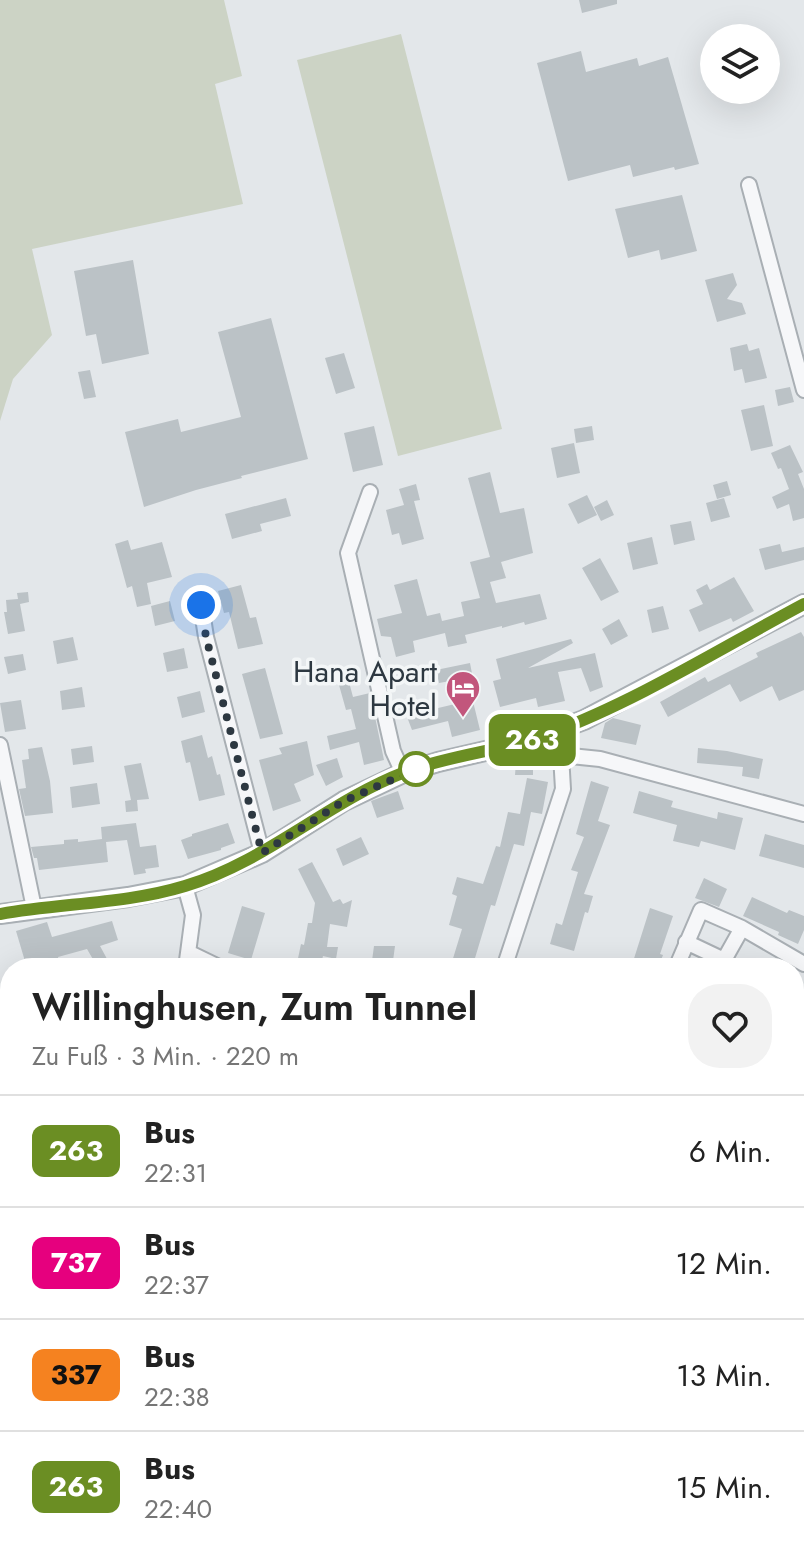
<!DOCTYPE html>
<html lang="de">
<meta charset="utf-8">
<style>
:root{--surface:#fff;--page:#f2f2f2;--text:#222;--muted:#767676;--line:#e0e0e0}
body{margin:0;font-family:Jost,sans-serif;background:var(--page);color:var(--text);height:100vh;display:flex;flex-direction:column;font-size:30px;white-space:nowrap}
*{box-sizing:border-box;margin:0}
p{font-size:26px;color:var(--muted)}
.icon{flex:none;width:44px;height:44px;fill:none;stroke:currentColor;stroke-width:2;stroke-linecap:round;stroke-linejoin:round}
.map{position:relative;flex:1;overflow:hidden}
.panel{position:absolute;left:0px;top:958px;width:804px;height:602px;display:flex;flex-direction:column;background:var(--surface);border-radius:32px 32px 0 0;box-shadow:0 8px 32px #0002}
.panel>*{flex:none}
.badge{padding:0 16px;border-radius:12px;font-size:28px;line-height:52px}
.controls{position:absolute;left:700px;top:24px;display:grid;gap:16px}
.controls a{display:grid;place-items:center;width:80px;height:80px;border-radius:50%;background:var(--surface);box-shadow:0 8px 32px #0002;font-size:40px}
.you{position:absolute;width:40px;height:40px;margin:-20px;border:6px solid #fff;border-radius:50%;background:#1a73e8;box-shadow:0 0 0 12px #1a73e833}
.map>.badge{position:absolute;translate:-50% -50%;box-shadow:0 0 0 4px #fff}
.round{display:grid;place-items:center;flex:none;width:84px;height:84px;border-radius:32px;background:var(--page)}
.summary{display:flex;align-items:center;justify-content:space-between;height:136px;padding:0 32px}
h1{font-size:38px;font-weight:600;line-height:60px}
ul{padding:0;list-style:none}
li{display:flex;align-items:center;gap:24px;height:112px;padding:0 32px;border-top:2px solid var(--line)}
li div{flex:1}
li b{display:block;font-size:30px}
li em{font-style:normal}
li .badge{min-width:88px;font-weight:700;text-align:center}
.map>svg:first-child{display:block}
</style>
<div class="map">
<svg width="804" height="1559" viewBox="0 0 804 1559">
<rect width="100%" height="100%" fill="#e3e7ea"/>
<!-- green -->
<path fill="#ccd3c5" d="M0 0H224L242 76 215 84 243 204 32 249 52 335 13 379 0 421Z
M401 34 502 429 398 456 297 60Z
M0 1020 10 1021V1240L0 1296Z
M0 1468 10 1475V1550H134L130 1559H0Z"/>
<!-- building -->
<path fill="#bbc2c6" d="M579 0H617V4L582 13Z
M581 51 586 72 637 58 639 66 668 57 699 164 675 170 674 167 633 177 630 165 568 181 537 63Z
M682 195 697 251 661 260 659 250 628 258 615 209Z
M133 260 149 354 102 364 96 334 86 336 74 271Z
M733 273 737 285 727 299 742 303 746 314 717 322 705 280Z
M271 318 308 459 241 476 242 478 196 490 144 507 125 432 178 419 181 432 241 417 218 332Z
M747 344 749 351 759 348 767 378 745 383 742 369 734 371 730 348Z
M344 353 355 388 336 394 325 358Z
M90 370 96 397 84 399 78 372Z
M790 387 794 402 778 406 775 390Z
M764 405 773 446 751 451 741 410Z
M374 426 383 465 353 472 344 433Z
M592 426 594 440 576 443 574 429Z
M574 443 580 473 557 478 551 448Z
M790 445 803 472 798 474 804 489V518L793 521 789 504 777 509 772 497 789 489 781 468 778 469 771 453Z
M490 472 500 513 524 508 533 553 501 562 506 578 490 582 496 603 540 594 547 619 525 625 524 622 502 628V626L465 635 467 643 448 647 445 633 413 641 415 652 396 657 391 637 381 636 377 619 402 613 394 585 417 579 427 616 440 613 442 621 464 616 461 602 480 598 470 562 490 557 468 478Z
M727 481 731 495 717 499 713 485Z
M416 484 420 500 414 501 424 539 402 545 399 533 392 535 386 510 404 505 399 489Z
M587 495 597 515 578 524 568 504Z
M286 498 291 516 260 524 262 531 232 539 225 514Z
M724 498 730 517 711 522 706 503Z
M607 500 614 515 601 521 594 507Z
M691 521 695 540 674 545 670 525Z
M652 537 658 564 633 570 627 543Z
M128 540 131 550 162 542 172 577 147 583 151 604 137 607 132 586 127 588 115 544Z
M780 544 782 552 804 547V560L765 570 759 549Z
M600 558 619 592 601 601 582 568Z
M734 577 754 611 733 622 731 618 699 632 689 610 703 604 696 590 707 584 710 590Z
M241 585 250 618 256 617 263 644 238 649 229 612 224 613 218 591Z
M28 592 29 602 20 604 25 631 8 634 4 612H7L6 600 18 599 17 593Z
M170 601 175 621 155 626 151 606Z
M663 606 669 629 652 633 647 610Z
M619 619 628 636 611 645 602 629Z
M801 632 804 637V690L779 701 772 686 740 702 730 684 668 717 660 702 705 677 708 682 758 657 756 653Z
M73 637 78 660 57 664 53 641Z
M571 639 573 643 528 668 595 653 603 687 590 692 581 668 558 672 565 701 538 707 536 698 500 707 493 681 501 679 496 659Z
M184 648 188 668 167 672 163 653Z
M23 654 26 670 8 674 4 657Z
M470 663 474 684 469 685 480 730 452 737 448 721 412 730 404 709 432 702 434 709 455 704 450 681 439 683 436 670Z
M265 668 283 734 260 739 242 674Z
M349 682 353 697 370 693 384 760 364 765 359 742 330 750 327 736 356 729 351 709 346 710 339 685Z
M82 687 85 707 62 710 60 691Z
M200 691 205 712 182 718 177 697Z
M21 700 26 729 5 732 0 703Z
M613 718 641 725 636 745 601 738 605 723Z
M202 735 208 758 212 756 217 775 220 774 225 795 199 801 190 762 186 763 181 741Z
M307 741 314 775 294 784 301 801 273 811 259 760 282 754 279 748Z
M92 746 94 762 73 765 71 749Z
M42 747 50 781 53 813 25 816 19 789 26 788 22 760 29 759 28 749Z
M698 748 727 751 763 759 759 779 742 776 743 767 697 763Z
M337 758 343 777 326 786 316 765Z
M516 762H533V775H515Z
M141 763 149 799 137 800 138 811 126 812 125 801 131 800 124 766Z
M527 778 548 782 542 814 531 812 524 846 514 844 495 906 491 905 472 968 451 965 462 929 449 925 457 896 452 894 457 877 483 884 496 846 500 847 508 812 520 814Z
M591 781 609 787 598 821 610 825 584 894 593 896 588 913 585 912 574 951 550 944 556 923 562 925 578 872 571 870 584 837 576 834Z
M97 783 100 804 72 808 70 787Z
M398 791 404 809 377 818 371 801Z
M639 791 673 801 671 807 717 819 718 812 743 818 735 850 701 841 699 847 673 841 677 825 633 813Z
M136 823 140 847 156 845 159 867 145 869 146 873 134 875 127 840 106 842 108 862 39 870 37 858H34L31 847 64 844V840L78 839V842L102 839 101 827Z
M228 823 235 843 221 848V850L188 859 181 840 192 836V834Z
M765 834 804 845V868L759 856Z
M361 837 369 854 343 866 336 849Z
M312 862 333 902 340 899 343 904 352 900 347 927 330 924 327 947H338L336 959 323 956 320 968H296L301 944 304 945 308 923H312L315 903 298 869Z
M704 878 727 889 719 907 695 898Z
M752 897 787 913 789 910 804 916V930L798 944 778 935 779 932 743 916Z
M242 906 265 913 251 960 228 953Z
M650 908 673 916 660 954 663 955 658 968H631Z
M112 921 118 940 100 946 112 968H98L87 949 58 957 59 961 27 968 16 931 47 922 52 937Z
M374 946H395L392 968H371Z
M794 1109H804V1164H794Z
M794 1195 804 1198V1220L794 1217Z
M794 1251 804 1253V1278L794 1276Z
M794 1499 804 1501V1523L794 1521Z"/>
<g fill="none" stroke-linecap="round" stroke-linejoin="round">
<!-- street casing -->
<g stroke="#a9afb4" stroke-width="18">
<path id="street" d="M749 185 804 390
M370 492 348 553 393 751 403 773
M201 605 206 637 262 853
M0 745 34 908
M561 755 600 759 804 814
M185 886 193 915 186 968
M742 928 804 964
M190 953 221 968
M504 968 563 789 561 755 550 734
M676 968 701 910 742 928 724 960 686 942
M794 1351 804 1353
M794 1448 804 1451
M236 1559 241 1550
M522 1559 524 1550"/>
</g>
<!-- secondary casing -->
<g stroke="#a9afb4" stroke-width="22">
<path id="secondary" d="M0 914 128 897 185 886 262 853 344 801 403 773 438 762 528 741 584 720 804 604"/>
</g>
<!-- street -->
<use href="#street" stroke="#f6f7f9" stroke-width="14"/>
<!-- secondary -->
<use href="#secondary" stroke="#fff" stroke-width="18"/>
</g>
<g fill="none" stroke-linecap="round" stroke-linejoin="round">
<!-- line casing -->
<g stroke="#fff" stroke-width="18">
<path id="line" d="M0 914C61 903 126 904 185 886 266 862 327 802 405 772 453 754 504 751 551 733 637 701 723 647 804 604"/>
</g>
<!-- line -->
<use href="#line" stroke="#6b8e23" stroke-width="12"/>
<!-- walk -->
<path stroke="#2d3841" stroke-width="8" stroke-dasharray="0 14.4" d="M201 605 206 637 262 853 344 801 416 769"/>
</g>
<!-- icons -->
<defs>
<g id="hotel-pin" transform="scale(1.8)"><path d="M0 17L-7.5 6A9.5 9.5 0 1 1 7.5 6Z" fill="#c2567c" stroke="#f3f6f7"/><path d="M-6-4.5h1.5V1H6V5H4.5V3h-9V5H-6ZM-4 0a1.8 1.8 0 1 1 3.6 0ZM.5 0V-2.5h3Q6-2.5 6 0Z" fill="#fff"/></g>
</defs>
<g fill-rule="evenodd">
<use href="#hotel-pin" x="463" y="688"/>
</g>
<!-- markers -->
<circle fill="#fff" stroke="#6b8e23" stroke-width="4" cx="416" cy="769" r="16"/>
<g text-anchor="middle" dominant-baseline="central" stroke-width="7" stroke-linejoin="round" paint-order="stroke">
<!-- poi labels -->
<g font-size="30" fill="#2d3841" stroke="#f3f6f7" text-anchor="end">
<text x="437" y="671">Hana Apart<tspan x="437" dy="34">Hotel</tspan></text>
</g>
</g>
</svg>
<div class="controls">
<a><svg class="icon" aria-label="layers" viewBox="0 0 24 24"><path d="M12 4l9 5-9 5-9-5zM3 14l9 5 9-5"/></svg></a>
</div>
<div class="you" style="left:201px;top:605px"></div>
<b class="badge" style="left:532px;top:740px;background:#6b8e23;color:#fff">263</b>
<section class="panel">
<div class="summary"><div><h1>Willinghusen, Zum Tunnel</h1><p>Zu Fuß · 3 Min. · 220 m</p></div><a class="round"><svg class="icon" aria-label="heart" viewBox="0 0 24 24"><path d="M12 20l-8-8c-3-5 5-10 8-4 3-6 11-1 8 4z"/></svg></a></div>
<ul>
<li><span class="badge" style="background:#6b8e23;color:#fff">263</span><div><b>Bus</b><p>22:31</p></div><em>6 Min.</em></li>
<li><span class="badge" style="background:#e6007e;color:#fff">737</span><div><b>Bus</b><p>22:37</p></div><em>12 Min.</em></li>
<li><span class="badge" style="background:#f58220;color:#111">337</span><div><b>Bus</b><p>22:38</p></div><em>13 Min.</em></li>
<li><span class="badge" style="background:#6b8e23;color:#fff">263</span><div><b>Bus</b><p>22:40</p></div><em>15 Min.</em></li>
</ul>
</section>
</div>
